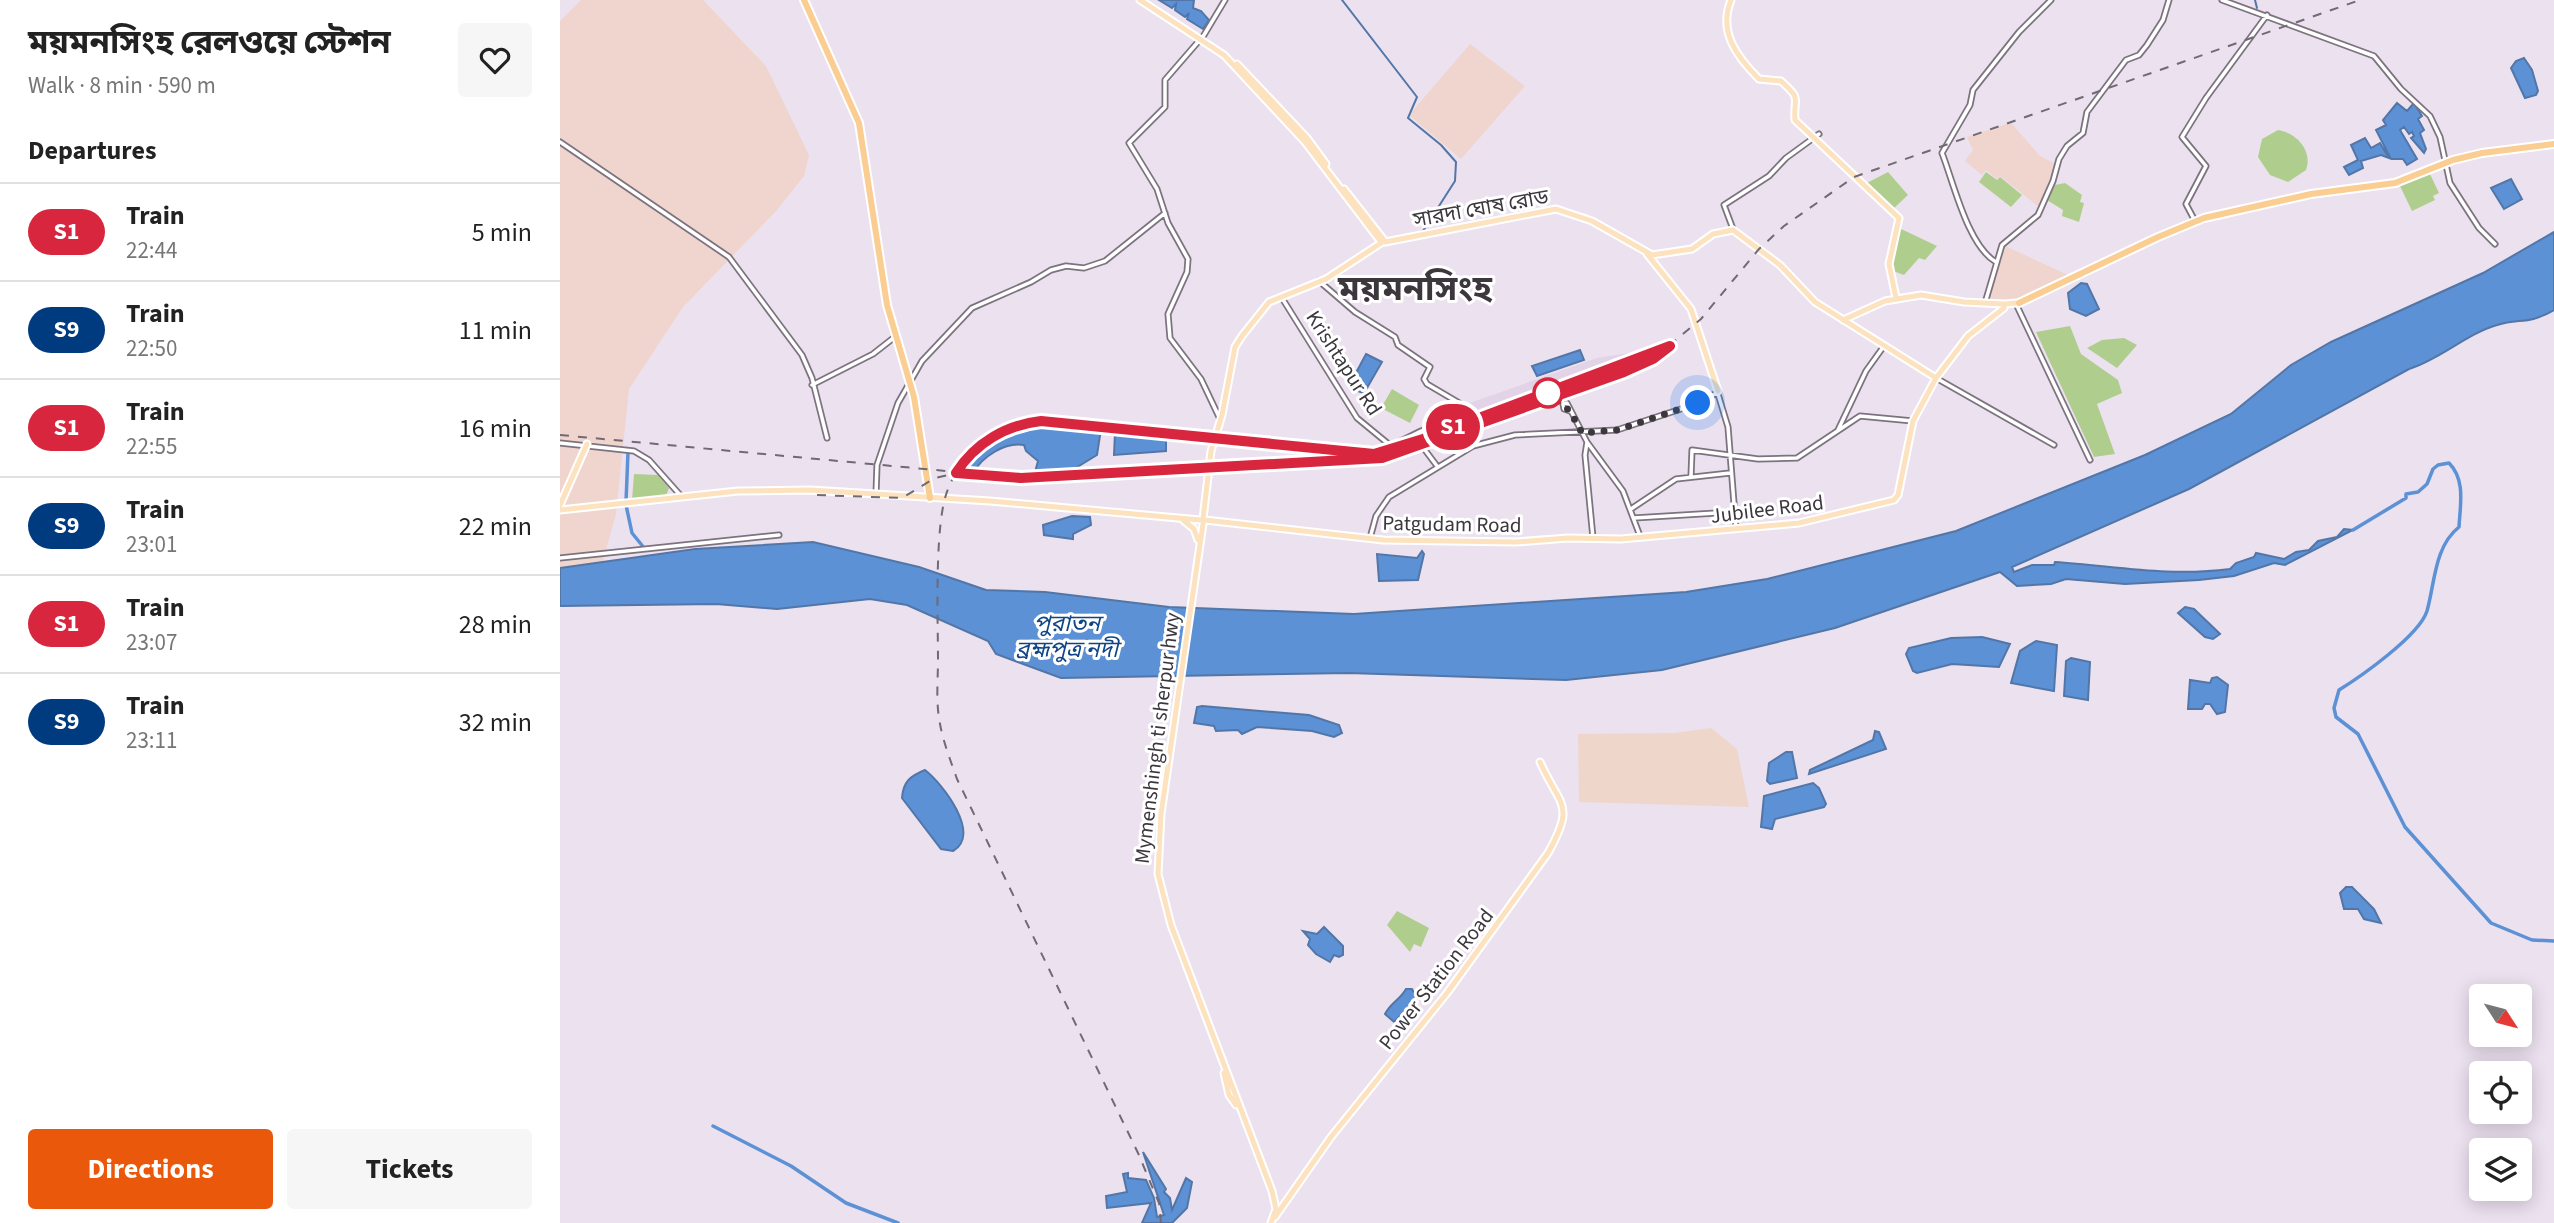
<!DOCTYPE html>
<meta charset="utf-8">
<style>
:root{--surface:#fff;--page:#f6f6f6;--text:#222;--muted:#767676;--line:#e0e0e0;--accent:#ea580c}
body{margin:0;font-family:"Source Sans 3","Noto Sans Bengali",sans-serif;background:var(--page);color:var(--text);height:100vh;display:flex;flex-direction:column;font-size:26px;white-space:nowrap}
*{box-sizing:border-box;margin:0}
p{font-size:23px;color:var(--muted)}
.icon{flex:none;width:38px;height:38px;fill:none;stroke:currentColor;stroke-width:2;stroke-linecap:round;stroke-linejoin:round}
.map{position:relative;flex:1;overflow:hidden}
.details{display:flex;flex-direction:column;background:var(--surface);width:560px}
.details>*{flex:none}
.badge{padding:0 14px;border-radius:23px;font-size:24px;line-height:46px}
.needle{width:46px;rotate:126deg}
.fabs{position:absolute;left:1909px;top:984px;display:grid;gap:14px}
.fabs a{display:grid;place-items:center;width:63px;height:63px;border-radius:7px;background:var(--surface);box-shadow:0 4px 18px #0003;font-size:35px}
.you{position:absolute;width:35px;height:35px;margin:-18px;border:5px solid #fff;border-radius:50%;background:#1a73e8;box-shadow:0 0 0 10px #1a73e833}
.map>.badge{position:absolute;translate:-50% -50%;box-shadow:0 0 0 4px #fff}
h2{padding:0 28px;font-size:26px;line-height:63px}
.round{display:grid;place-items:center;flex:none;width:74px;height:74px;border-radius:7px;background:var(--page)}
.headline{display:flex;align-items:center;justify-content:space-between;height:119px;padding:0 28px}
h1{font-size:33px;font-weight:700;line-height:52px}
.cta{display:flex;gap:14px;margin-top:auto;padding:14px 28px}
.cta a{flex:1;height:80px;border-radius:7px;background:var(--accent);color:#fff;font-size:28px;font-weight:700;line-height:80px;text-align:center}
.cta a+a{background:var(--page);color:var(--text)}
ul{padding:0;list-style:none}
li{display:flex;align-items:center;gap:21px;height:98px;padding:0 28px;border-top:2px solid var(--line)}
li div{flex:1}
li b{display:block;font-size:26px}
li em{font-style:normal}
li .badge{min-width:77px;font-weight:700;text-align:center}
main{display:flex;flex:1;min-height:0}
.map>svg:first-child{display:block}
</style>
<main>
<section class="details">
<div class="headline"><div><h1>ময়মনসিংহ রেলওয়ে স্টেশন</h1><p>Walk · 8 min · 590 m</p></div><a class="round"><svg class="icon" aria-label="heart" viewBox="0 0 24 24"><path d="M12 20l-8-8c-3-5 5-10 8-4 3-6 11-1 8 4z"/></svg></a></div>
<h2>Departures</h2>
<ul>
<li><span class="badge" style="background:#d7263d;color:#fff">S1</span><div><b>Train</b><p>22:44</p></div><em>5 min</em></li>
<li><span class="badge" style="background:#003b80;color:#fff">S9</span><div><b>Train</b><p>22:50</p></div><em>11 min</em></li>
<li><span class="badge" style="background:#d7263d;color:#fff">S1</span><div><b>Train</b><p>22:55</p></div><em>16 min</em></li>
<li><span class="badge" style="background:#003b80;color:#fff">S9</span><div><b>Train</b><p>23:01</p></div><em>22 min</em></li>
<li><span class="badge" style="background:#d7263d;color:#fff">S1</span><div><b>Train</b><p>23:07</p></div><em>28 min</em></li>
<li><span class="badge" style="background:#003b80;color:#fff">S9</span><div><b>Train</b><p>23:11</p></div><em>32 min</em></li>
</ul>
<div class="cta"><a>Directions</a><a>Tickets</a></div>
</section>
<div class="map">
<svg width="1994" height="1223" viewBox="0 0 1994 1223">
<rect width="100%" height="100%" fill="#ece1ef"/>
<!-- built -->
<path fill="#e2d3e7" d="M1088 350V366L1082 372 1010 400 837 458 835 448 867 432 910 403 1037 358Z"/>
<!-- industrial -->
<path fill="#eed6cb" d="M1151 728 1177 749 1189 807 1019 802 1018 734 1114 733Z"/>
<!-- education -->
<path fill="#efd5ce" d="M21 0H143L206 66 249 155 244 176 217 210 123 307 69 389 56 514 42 564 0 568V21Z
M910 44 965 86 901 159 849 115Z
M1447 124H1452L1480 156 1496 164 1479 207 1440 176 1437 179 1426 170 1422 175 1405 161 1413 150 1407 137Z
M1443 245 1508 275 1452 301 1429 300Z"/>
<!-- green -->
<path fill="#afce8e" d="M1718 130C1737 133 1753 151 1746 170L1728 182 1710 175 1698 157 1702 139Z
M1328 172 1348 195 1332 210 1305 184Z
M1426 172 1437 180 1440 177 1462 195 1451 207 1419 182Z
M1869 172 1879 193 1873 196 1875 200 1852 211 1840 186Z
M1505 183 1522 195 1520 202 1524 203 1519 222 1502 216 1503 210 1487 200 1495 185Z
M1339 228 1377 246 1365 260 1359 258 1344 275 1333 271 1330 263Z
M1510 326 1521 354 1558 380 1562 393 1537 404 1555 454 1534 457 1476 332Z
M1564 338 1577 345 1557 368 1527 348 1542 340Z
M832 389 859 405 850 423 821 408Z
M74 474 98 475 109 488 106 496 72 500Z
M837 911 869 928 861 947 854 944 850 952 827 925Z"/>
<!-- water -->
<path fill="#5c91d5" stroke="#5276a7" stroke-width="2" d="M599 0H634L633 8 641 11 649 20 643 29 627 19 629 13 625 17 615 10 616 4 612 8Z
M1964 58 1972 70 1978 91 1976 95 1965 98 1951 68 1956 61Z
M1837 103 1847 111 1854 103 1862 116 1858 119 1864 130 1860 133 1866 149 1864 153 1851 138 1854 136 1852 132 1849 134 1844 127 1840 130 1857 159 1847 165 1843 159H1831L1816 130 1826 125 1823 120Z
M1805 138 1811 148 1820 143 1829 158 1821 155 1801 161 1803 168 1789 175 1784 167 1798 160 1791 145Z
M1951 179 1962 199 1944 209 1931 188Z
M1994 232V310C1968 325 1961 318 1937 325 1906 334 1881 359 1849 369L1629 489 1452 567 1454 572 1472 565H1494L1495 562C1556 566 1607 577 1670 569L1676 563 1694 557 1696 553 1724 559 1736 552 1749 550 1758 541 1777 537 1784 529 1793 530 1725 565 1714 563 1674 576 1639 580 1565 584 1506 579 1491 584 1457 586 1440 572 1275 628 1102 670 1006 680 789 673 501 678 436 654 428 641 347 605 310 599 217 609 156 604 0 606V568L135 549 253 542 359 567 426 590 485 592 609 607 794 614 1126 592 1207 579 1396 531 1585 455 1671 414 1731 365 1771 342 1923 273Z
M1521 283 1527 284 1539 309 1526 316 1510 309 1508 293Z
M1020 350 1024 360 977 376 972 366Z
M806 354 822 362 804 393 794 390 790 384Z
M475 426 541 429 537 455 509 472H475L478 461 466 451 464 445C445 442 423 456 413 473L402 469C419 444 446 430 475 426Z
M555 433 606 437V451L554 455Z
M512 516 530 517 531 525 513 534V539L484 535 483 525Z
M862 551 864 554 858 580 819 581 817 554 857 558Z
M1625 607 1634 609 1660 634 1653 639 1645 637 1618 613Z
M1422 637 1450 644 1439 667 1392 664 1357 673 1353 671 1346 654 1349 648 1391 638Z
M1476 641 1497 645 1494 691 1451 683 1460 651Z
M1511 658 1530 662 1528 700 1504 696 1506 661Z
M1657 677 1668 685 1665 712 1657 714 1650 704H1645L1642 709H1628L1630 680 1650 683 1652 678Z
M642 706 749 715 779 725 782 733 774 737 752 731 697 727 682 734 678 730 656 731 654 726 634 723 637 707Z
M1315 731 1319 732 1326 749 1249 774 1250 770 1313 740Z
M1226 752H1232L1237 778 1210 784 1207 781 1209 763Z
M365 770C383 784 422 835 393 851L381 849 342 798C343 782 350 776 365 770Z
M1253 783 1259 788 1266 804 1264 807 1215 819 1212 829 1201 827 1204 796Z
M1786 887H1792L1814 909 1821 923 1804 919 1798 909H1784L1780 893Z
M764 927 783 946V955L779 957 774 955 770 962 756 954 748 945 750 939 743 931 757 934Z
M846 989H852L857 999 834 1022 825 1014C831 1002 840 1000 846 989Z
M583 1152 606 1189 604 1192 610 1198 612 1210 626 1178 632 1182 627 1208 612 1223H582L591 1203 547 1208 546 1196 567 1192 563 1174 568 1173V1178L586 1180 594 1198 597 1217 604 1215Z"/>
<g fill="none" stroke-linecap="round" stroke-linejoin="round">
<!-- stream -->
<path stroke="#5276a7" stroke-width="2" d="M782 0 857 97 848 118 881 145 896 162 895 181 863 231
M1695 0 1697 8"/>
<!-- canal -->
<path stroke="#5c91d5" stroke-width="3.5" d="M66 502 68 452
M66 505 72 533 85 549
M1793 530 1846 498V494L1858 492 1867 484 1873 469 1878 465 1889 463C1906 480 1900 506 1899 527 1874 547 1875 583 1867 611 1859 636 1800 677 1779 690L1774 708 1776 717 1798 734 1845 827 1931 923 1972 940 1994 941
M153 1126 231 1166 286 1203 338 1223"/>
<!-- minor casing -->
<g stroke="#7c737f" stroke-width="7">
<path id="minor" d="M1662 0 1814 56 1841 89 1870 116 1880 137 1890 183 1919 228 1935 244
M0 142 169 257 242 355 252 378 267 438
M1635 221 1626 204 1646 166 1622 137 1646 98 1707 15
M1173 229 1164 205 1209 176 1226 158 1259 134
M1436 262C1408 246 1394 184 1382 153L1410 105 1413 90 1459 32 1491 0
M759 281 795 312 835 337 838 345 870 367 864 379 867 384 901 404 862 431 865 450 877 466
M722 298 797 418 831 446 861 431
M1425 303 1442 245 1478 215 1493 181 1499 159 1507 146 1523 133 1527 112 1566 60 1579 55 1587 45 1603 20 1609 0
M1457 306 1530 460
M1376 378 1494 445
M252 385 313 354 336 336
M1158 394 1168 427 1176 529
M1010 411 1004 409 1003 404 1007 403 1027 442 1025 455 1033 538
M660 419 641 379 610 338 608 314 627 272 628 259 608 223 597 189 569 143 605 107V80L644 35 665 0
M1278 430 1306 371 1324 346
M1027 442 1063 491 1080 536
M0 443 74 451 89 460 121 496
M1131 476 1132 450 1198 459 1237 458 1300 416 1353 421
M316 494 317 465 338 403 362 361 412 308 471 282 491 270 506 266 524 268 545 261 605 213
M1071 509 1116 479 1170 473
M1074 518 1173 512
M810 538 816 516 829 497 913 446 955 435 1057 430 1130 406 1157 393
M0 558 219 535"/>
</g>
<!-- major casing -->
<g stroke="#fff" stroke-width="9">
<path id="major" d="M580 0 664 55 745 142 821 242
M1171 0C1158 32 1177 57 1199 79L1221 81C1243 101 1233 96 1235 120L1339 218 1329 264 1336 298
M677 64 747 138 766 164
M784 189 824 240
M825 242 996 209 1032 221 1092 255 1132 249 1153 234 1173 230 1220 265 1255 302 1376 378
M1087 254 1131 309 1158 391
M1445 304 1456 303
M1283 320 1325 301 1361 295 1404 302 1444 304
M0 505 27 444
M0 510 178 491 250 490 430 501 640 520
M643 519 651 451 662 415 675 347 682 336 709 302 766 279 821 243
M623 520 634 529 638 540
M645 520 823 540 956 542 1008 538 1061 539 1239 523 1334 500 1338 495 1353 421 1376 378 1408 336 1444 308
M643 524 601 814 598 874 611 925 712 1191 716 1209 711 1223
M664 1073 669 1095 676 1105
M715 1217 771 1137 887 993 988 853C1016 803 1000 807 980 762"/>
</g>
<!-- highway casing -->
<g stroke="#fff" stroke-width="10">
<path id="highway" d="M244 0 299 123 327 305 354 397 370 498
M1459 303 1598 237 1644 218 1751 194 1835 183 1893 160 1922 153 1994 144"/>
</g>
<!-- minor -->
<use href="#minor" stroke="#fff" stroke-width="3.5"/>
<!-- major -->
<use href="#major" stroke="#fce2be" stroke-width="5"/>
<!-- highway -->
<use href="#highway" stroke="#face92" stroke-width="6"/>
<!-- rail -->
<path stroke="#706a72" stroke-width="2" stroke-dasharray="9 9" stroke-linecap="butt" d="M0 435 461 478 822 458 1093 359 1141 319 1199 249 1224 226 1294 177 1800 0
M257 495 342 498 375 478 388 475
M601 1223 599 1203 578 1153 397 779C390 759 382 739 379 718 376 699 378 678 378 659 378 620 374 522 388 489 405 445 448 421 493 422L776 453"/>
</g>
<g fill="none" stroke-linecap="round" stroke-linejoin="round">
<!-- line casing -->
<g stroke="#fff" stroke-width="16">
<path id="line" d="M1110 346 1093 359 1064 372 822 458 461 478 396 473C415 443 446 425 481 421L814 454 863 439Z"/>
</g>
<!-- line -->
<use href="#line" stroke="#d7263d" stroke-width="10"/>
<!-- walk -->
<path stroke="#3b373d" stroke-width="7" stroke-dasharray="0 12.6" d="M988 393 1010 411 1022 433 1057 430 1138 403"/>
</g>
<!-- markers -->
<circle fill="#fff" stroke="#d7263d" stroke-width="3.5" cx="988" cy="393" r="14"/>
<g text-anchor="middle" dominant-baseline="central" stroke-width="6" stroke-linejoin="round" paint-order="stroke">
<!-- street labels -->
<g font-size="21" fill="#3b373d" stroke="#fff">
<text transform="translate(921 208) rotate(-10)">সারদা ঘোষ রোড</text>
<text transform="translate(784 363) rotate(57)">Krishtapur Rd</text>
<text transform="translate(1207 509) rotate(-7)">Jubilee Road</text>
<text transform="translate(892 524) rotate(1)">Patgudam Road</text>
<text transform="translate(597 738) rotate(-83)">Mymenshingh ti sherpur hwy</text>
<text transform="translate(876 979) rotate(-52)">Power Station Road</text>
</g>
<!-- water labels -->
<g font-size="23" font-style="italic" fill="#104685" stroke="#fff">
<text x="507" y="623">পুরাতন<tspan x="507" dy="26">ব্রহ্মপুত্র নদী</tspan></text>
</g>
<!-- town labels -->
<g font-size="35" font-weight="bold" fill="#3b373d" stroke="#fff">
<text x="855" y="289">ময়মনসিংহ</text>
</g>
</g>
</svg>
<div class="fabs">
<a><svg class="needle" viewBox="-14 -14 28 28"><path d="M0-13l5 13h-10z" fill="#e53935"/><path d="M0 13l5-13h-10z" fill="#767676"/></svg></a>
<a><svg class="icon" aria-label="locate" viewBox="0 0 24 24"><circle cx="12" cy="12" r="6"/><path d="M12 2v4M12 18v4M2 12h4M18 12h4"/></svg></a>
<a><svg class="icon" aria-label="layers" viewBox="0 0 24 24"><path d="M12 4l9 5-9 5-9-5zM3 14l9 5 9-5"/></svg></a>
</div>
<div class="you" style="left:1138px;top:403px"></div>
<b class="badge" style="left:893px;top:427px;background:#d7263d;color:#fff">S1</b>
</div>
</main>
